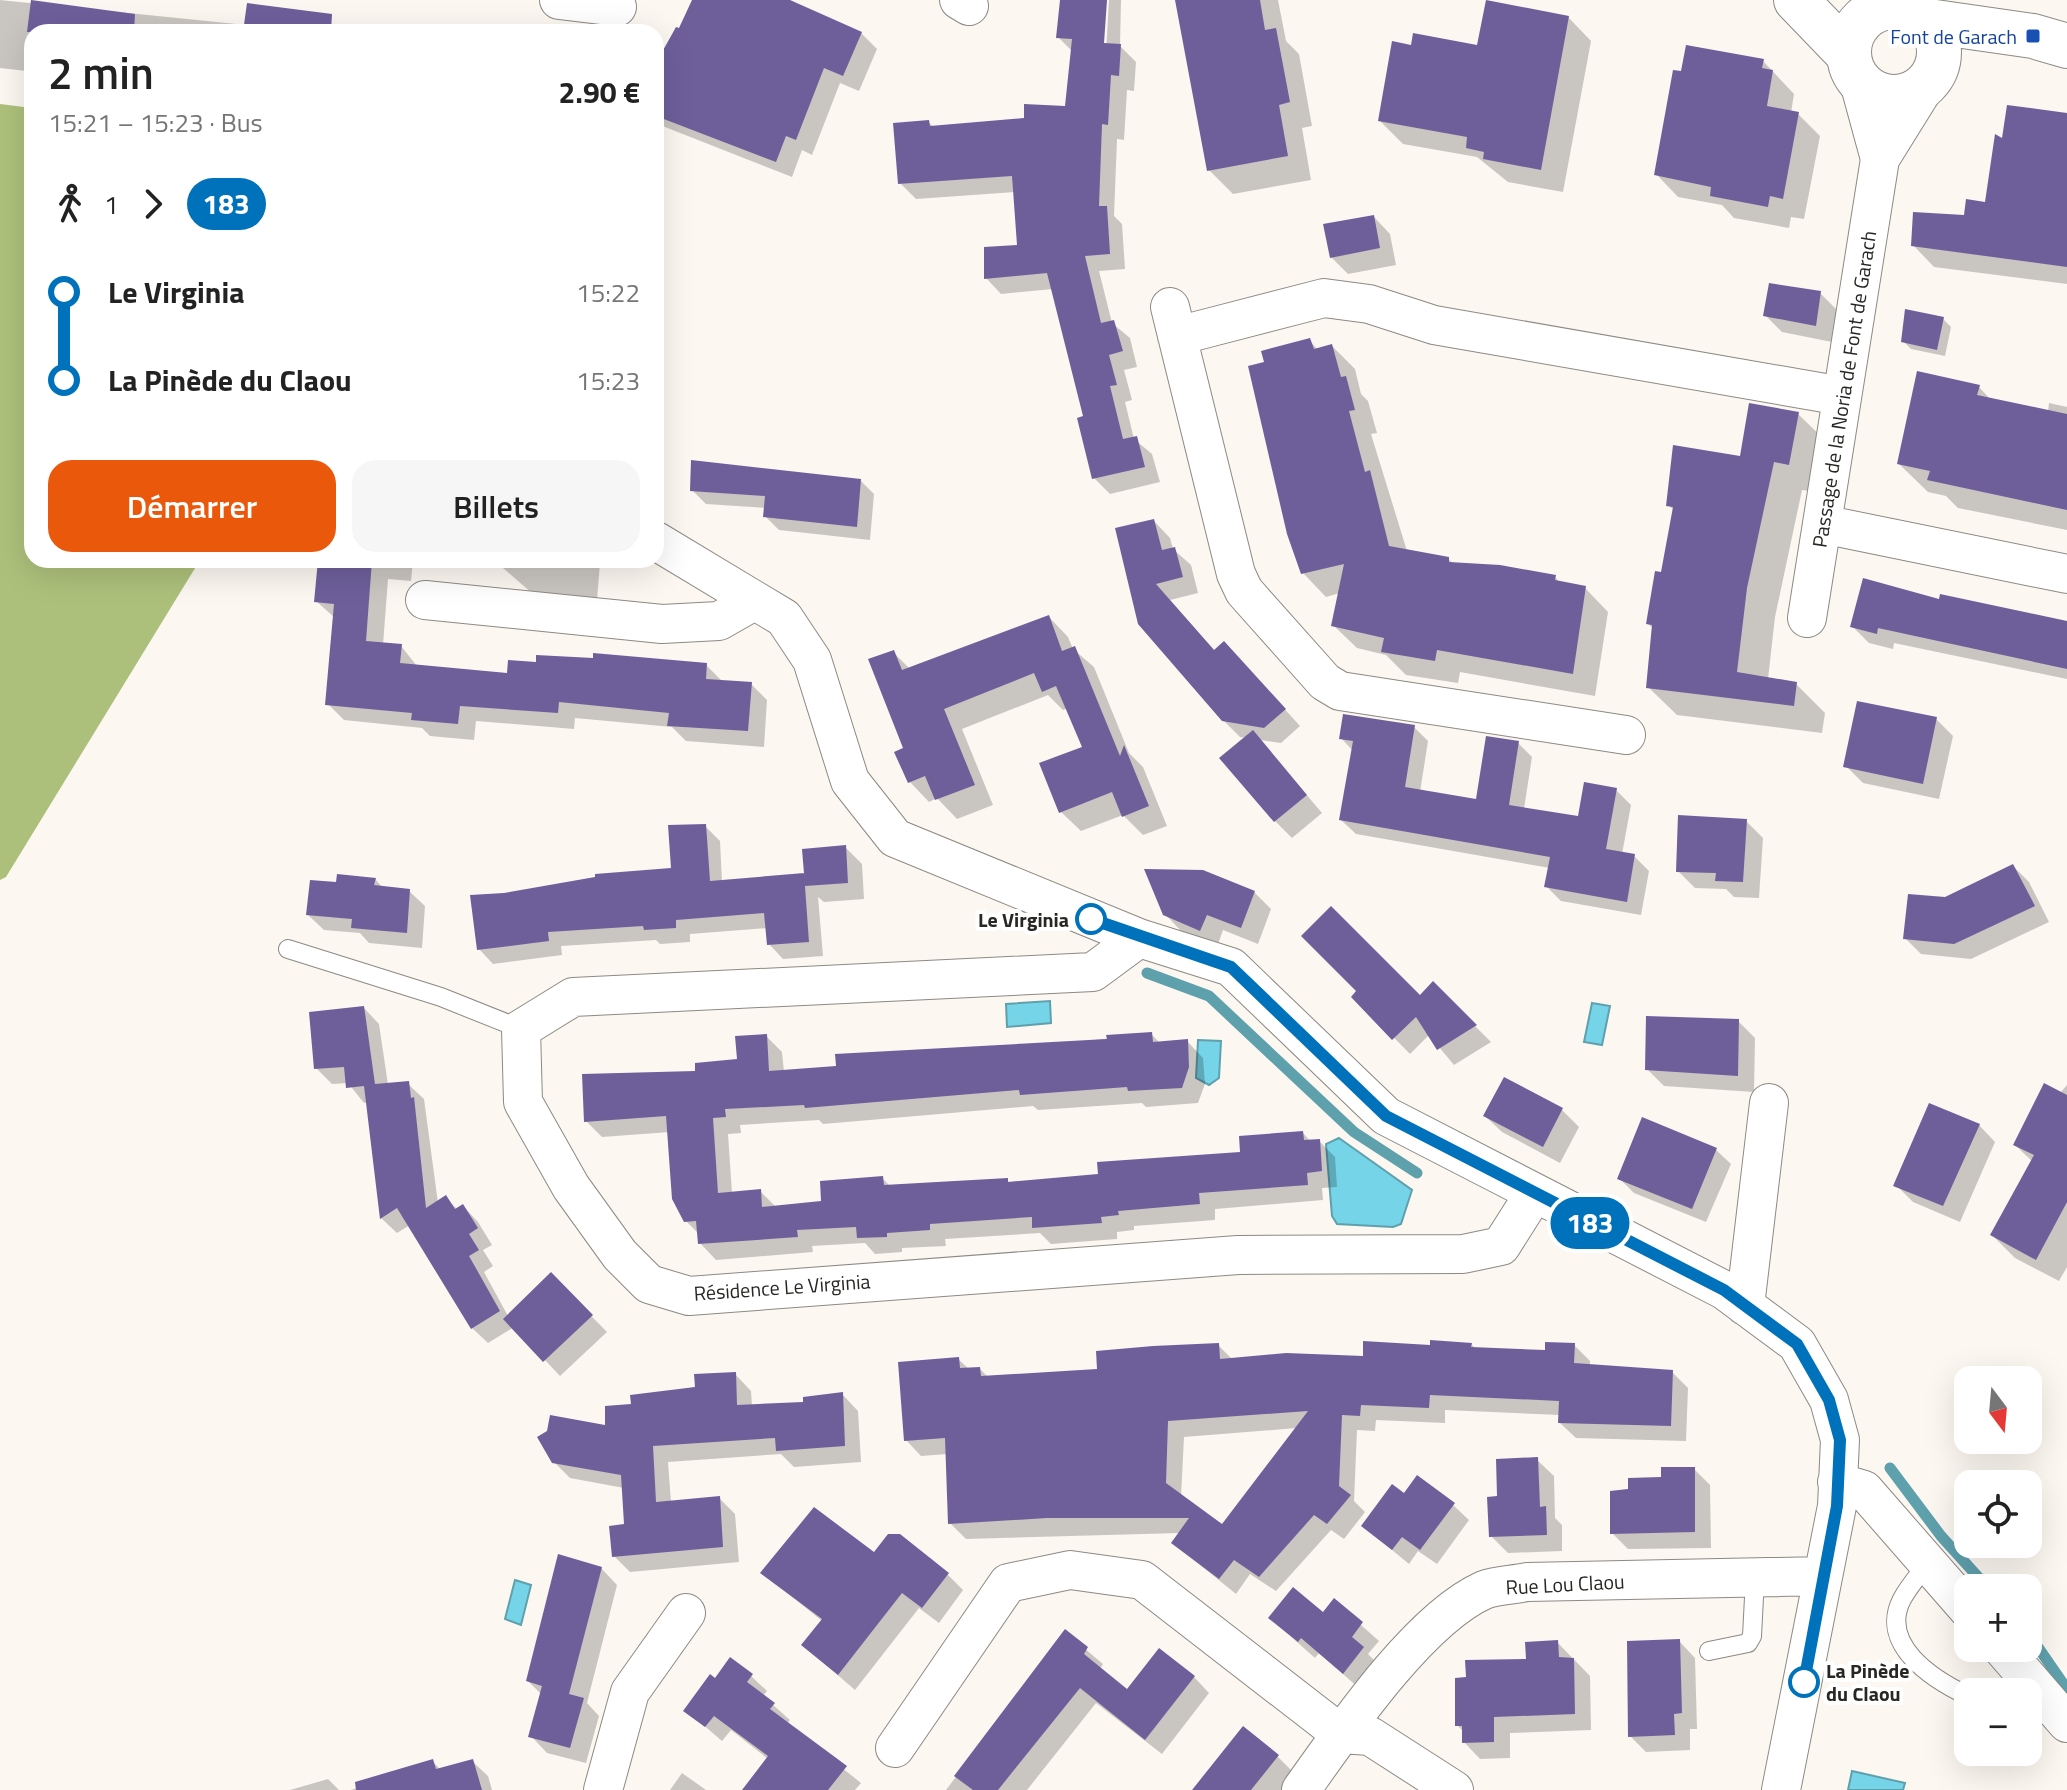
<!DOCTYPE html>
<html lang="fr">
<meta charset="utf-8">
<style>
:root{--surface:#fff;--page:#f6f6f6;--text:#222;--muted:#767676;--accent:#ea580c}
body{margin:0;font-family:"Titillium Web",sans-serif;background:var(--page);color:var(--text);height:100vh;display:flex;flex-direction:column;font-size:30px;white-space:nowrap}
*{box-sizing:border-box;margin:0}
p{font-size:26px;color:var(--muted)}
.icon{flex:none;width:44px;height:44px;fill:none;stroke:currentColor;stroke-width:2;stroke-linecap:round;stroke-linejoin:round}
.map{position:relative;flex:1;overflow:hidden}
.details{position:absolute;left:24px;top:24px;width:640px;height:544px;display:flex;flex-direction:column;background:var(--surface);border-radius:24px;box-shadow:0 8px 32px #0002}
.details>*{flex:none}
.badge{padding:0 16px;border-radius:26px;font-size:28px;line-height:52px}
.needle{width:52px;rotate:164deg}
.fabs{position:absolute;left:1954px;top:1366px;display:grid;gap:16px}
.fabs a{display:grid;place-items:center;width:88px;height:88px;border-radius:16px;background:var(--surface);box-shadow:0 8px 32px #0002;font-size:40px}
.map>.badge{position:absolute;translate:-50% -50%;box-shadow:0 0 0 4px #fff}
.legs{display:flex;align-items:center;gap:12px;height:88px;padding:0 24px;font-size:26px}
.legs p{margin-inline-start:auto}
.headline{display:flex;align-items:center;justify-content:space-between;height:136px;padding:0 24px}
h1{font-size:44px;font-weight:600;line-height:60px}
.action{display:flex;gap:16px;margin-top:auto;padding:16px 24px}
.action a{flex:1;height:92px;border-radius:24px;background:var(--accent);color:#fff;font-size:32px;font-weight:600;line-height:92px;text-align:center}
.action a+a{background:var(--page);color:var(--text)}
ul{padding:0 24px;list-style:none}
li{display:flex;align-items:center;gap:28px;height:88px;font-size:30px}
li i{display:grid;place-items:center;width:12px;height:100%;margin:0 10px;background:currentColor}
li i::after{content:'';width:20px;height:20px;margin:-10px;border:6px solid;border-radius:50%;background:var(--surface)}
li p{margin-inline-start:auto}
li:first-child i{background:linear-gradient(#0000 50%,currentColor 0)}
li:last-child i{background:linear-gradient(currentColor 50%,#0000 0)}
.map>svg:first-child{display:block}
</style>
<div class="map">
<svg width="2067" height="1790" viewBox="0 0 2067 1790">
<rect width="100%" height="100%" fill="#fcf7f0"/>
<!-- forest -->
<path fill="#adc07b" d="M0 104 32 108V560H200L6 877 0 880Z"/>
<!-- water -->
<path fill="#76d4e8" stroke="#5fa0ad" stroke-width="2" d="M1050 1001 1051 1023 1007 1027 1006 1004Z
M1592 1003 1610 1006 1602 1045 1584 1042Z
M1198 1040 1221 1041 1219 1078 1209 1085 1196 1078Z
M1339 1138 1412 1190 1401 1224 1393 1227 1337 1224 1332 1216 1326 1144Z
M515 1580 531 1585 521 1625 505 1619Z
M1852 1771 1905 1783 1903 1790H1848Z"/>
<!-- shadow -->
<path fill="#0003" fill-rule="evenodd" d="M0 0 246 25 318 14 334 30 32 32V78L26 71 0 68Z
M694 0H786L861 33 877 49 859 91 840 83 812 155 802 150 792 177 665 127 656 118V68L680 31Z
M1062 0H1105L1102 53H1106L1109 0H1121L1120 46 1136 62 1134 91 1127 90 1124 140 1117 139 1114 216 1122 224 1125 269 1099 271 1112 323 1130 338 1137 367 1124 370 1132 400 1125 402 1134 439 1152 454 1160 482 1110 494 1094 478 1086 418 1053 289 1001 294 986 278 1020 246 1015 192 916 199 900 183 928 122 935 128 1026 120 1067 108 1073 52 1059 38Z
M1177 0H1278L1286 41 1299 54 1312 126 1302 128 1311 180 1233 194 1209 170Z
M1568 17 1591 41 1563 192 1508 182 1477 157 1403 144 1380 121 1412 47H1479Z
M384 24 433 32H383Z
M1763 61 1794 94 1791 113 1798 114 1820 136 1804 219 1791 217 1789 228 1734 218 1722 205 1678 197 1657 175 1683 74Z
M2067 115V284L1934 267 1913 245 1987 204 2003 142Z
M1374 217 1390 234 1396 265 1348 274 1331 257Z
M1820 293 1837 310 1832 342 1782 332 1765 315Z
M1943 319 1951 327 1945 356 1911 349 1903 341Z
M1310 341 1318 350 1332 346 1355 369 1361 394 1368 401 1377 433 1371 434 1407 551 1448 559 1454 564 1555 577 1561 584 1585 588 1608 612 1595 696 1460 672 1458 683 1406 675 1386 655 1357 648 1333 625 1340 593 1326 597 1303 573 1266 363Z
M1979 387 1991 400 2048 412 2049 403 2067 407V530L1958 508 1946 496 1928 492 1899 464Z
M1798 414 1827 442 1818 492 1802 490 1775 617 1768 679 1796 684 1825 713 1822 733 1677 715 1648 687 1654 629 1648 624 1663 574 1674 510 1668 505 1742 458Z
M861 481 874 494 870 540 779 530 765 516 766 508 706 504 692 490Z
M1154 521 1170 538 1173 549 1191 565 1198 593 1170 600 1215 651 1240 660 1300 726 1281 743 1260 740 1322 813 1292 838 1275 821 1247 738 1240 737 1223 720 1140 623Z
M320 560H413L411 581 388 579 383 645 401 646 417 666 509 675 706 665 723 682 751 684 767 700 764 747 686 741 672 727 575 718 574 729 476 721 474 740 430 736 422 728 344 720 328 704 335 618 316 601Z
M503 560H597L600 563 597 600 534 595 503 568Z
M1940 601 2067 624V679L1894 643 1893 649 1869 643 1853 627Z
M1049 617 1068 637 1073 649 1094 667 1129 753 1143 767 1167 826 1143 835 1123 815 1081 831 1061 812 1085 748 1068 708 1063 710 1048 695 962 729 993 805 957 819 937 798 929 802 910 782 893 652 910 669Z
M1936 719 1953 736 1939 799 1863 783 1846 766Z
M1414 727 1428 741 1420 792 1477 801 1518 743 1532 757 1524 809 1580 818 1616 790 1631 805 1622 854 1634 856 1649 871 1641 915 1561 901 1547 887 1550 868 1356 834 1341 820 1353 751 1341 738Z
M1746 821 1763 838 1759 898 1734 897 1726 889 1695 888 1678 871Z
M705 826 720 841 722 882 803 875 845 847 862 864 864 899 824 902 818 897 823 956 783 959 769 944 768 928 690 934V942L660 944 656 940 561 946 562 955 493 964 479 949 505 895 673 870Z
M2013 866 2029 882 2049 922 1971 959 1921 954 1905 938 1945 899Z
M375 879 383 888 409 891 425 906 422 948 369 943 360 933 324 930 308 915 338 884Z
M1254 892 1271 909 1258 944 1223 930 1217 947 1182 932 1165 914Z
M1433 984 1491 1042 1454 1065 1429 1035 1410 1054 1354 997 1420 998Z
M364 1008 379 1024 388 1085 408 1084 424 1099 438 1203 446 1198 458 1210 463 1206 478 1222 492 1245 483 1250 493 1266 484 1272 508 1316 551 1275 607 1332 560 1376 514 1327 488 1343 472 1328 410 1225 397 1233 381 1218 368 1102 364 1103 348 1083 332 1084 316 1068Z
M1738 1021 1755 1038 1754 1092 1664 1086 1647 1069Z
M1151 1034 1160 1043 1187 1041 1203 1058 1205 1084 1198 1103 1146 1107 1142 1103 1038 1110 1033 1106 823 1124 819 1120 740 1125 741 1133 728 1134 732 1193 760 1191 777 1208 823 1203 882 1178 891 1187 1007 1180 1011 1184 1100 1176 1242 1154 1303 1133 1311 1142 1319 1141 1335 1157 1337 1187 1322 1188 1323 1200 1215 1209V1220L1134 1226V1230L1117 1232V1239L1051 1244 1040 1233 945 1239 946 1246 902 1248V1252L875 1254 865 1243 812 1246 813 1252 716 1260 700 1243 699 1234 686 1221 670 1132 602 1137 586 1121 698 1073 739 1061 766 1036 782 1052 784 1072Z
M2067 1085V1267L2059 1281 2015 1258 1992 1235 2033 1162 2015 1145Z
M1562 1110 1579 1127 1560 1163 1502 1132 1485 1116Z
M1979 1125 1995 1142 1960 1222 1913 1202 1896 1185Z
M1716 1150 1731 1164 1706 1222 1634 1193 1619 1178Z
M1471 1344 1476 1349 1547 1352 1574 1345 1590 1361V1366L1672 1372 1688 1388 1686 1441 1576 1438 1560 1423V1415L1445 1410V1423L1376 1420 1375 1431 1357 1430 1354 1501 1365 1512 1344 1539 1331 1530 1276 1591 1250 1574 1236 1594 1173 1543 1180 1533 966 1539 950 1523 947 1454 921 1456 906 1440 958 1359 969 1369H980L988 1377 1100 1371 1218 1345 1233 1360 1365 1358ZM1297 1428 1222 1527 1181 1497 1184 1437Z
M735 1374 751 1391 752 1406 805 1403 842 1394 858 1411 861 1462 794 1467 781 1454 668 1462 671 1502 719 1498 735 1514 739 1562 630 1572 614 1556 626 1526 624 1488 570 1478 554 1462 607 1428 633 1406Z
M1537 1460 1554 1476 1555 1518 1562 1525V1551L1508 1553 1491 1536 1499 1497Z
M1694 1469 1710 1485 1711 1548 1628 1549 1612 1533 1630 1491Z
M1405 1496 1453 1505 1469 1520 1437 1564 1418 1551 1409 1564 1363 1526Z
M875 1555 947 1574 963 1590 939 1623 919 1608 855 1690 803 1645 822 1621 763 1573Z
M601 1568 617 1585 587 1703 599 1716 586 1763 547 1753 531 1736 541 1694 528 1681Z
M1334 1601 1379 1641 1368 1654 1379 1665 1360 1689 1319 1653 1315 1658 1270 1618 1323 1614Z
M1065 1632 1103 1664 1100 1669 1127 1691 1194 1677 1209 1693 1162 1754 1096 1703 1027 1790H946Z
M1679 1641 1695 1658 1697 1729H1690V1750L1646 1752 1630 1736Z
M1557 1642 1590 1676 1591 1730 1510 1733V1758L1480 1759 1464 1742V1732L1457 1725 1468 1679 1528 1661Z
M751 1676 767 1691 763 1696 790 1720 787 1724 861 1783 855 1790H745L768 1759 731 1730 722 1741 686 1710 715 1681Z
M1277 1756 1294 1773 1281 1790H1222Z
M472 1761 488 1776 492 1790H351L433 1762 440 1769Z
M682 1773 706 1790H670Z
M328 1779 339 1790H290Z"/>
<g fill="none" stroke-linecap="round" stroke-linejoin="round">
<!-- stream -->
<path stroke="#5fa0ad" stroke-width="11" d="M1147 973 1209 996 1354 1132 1417 1173
M1890 1468 1941 1536 1988 1588
M2028 1633 2067 1689"/>
</g>
<!-- building -->
<path fill="#6e5f9b" fill-rule="evenodd" d="M31 0 135 14 134 32H27Z
M692 0H790L862 32 843 76 824 68 796 140 786 136 776 162 656 116V63L676 27 679 28Z
M1060 0H1107L1104 43 1121 44 1119 76 1111 75 1108 125 1102 124 1099 206H1107L1110 254 1085 256 1101 323 1114 320 1123 351 1109 355 1117 385 1110 386 1123 439 1137 436 1145 467 1092 479 1077 418 1083 416 1047 273 984 279V247L1017 245 1012 176 898 184 893 123 929 120 930 126 1024 118V104L1065 106 1072 39 1056 38Z
M1175 0H1260L1265 30 1276 28 1290 102 1279 105 1288 156 1207 171Z
M1486 0 1569 16 1541 170 1483 159 1484 152 1466 148 1467 137 1378 121 1392 41 1411 45 1413 33 1477 45Z
M247 3 332 14 331 32H243Z
M1686 45 1764 59 1762 68 1773 70 1767 106 1799 112 1783 199 1770 196 1768 207 1710 196 1711 187 1654 175 1673 70 1681 71Z
M2007 105 2067 113V267L1911 246 1913 212 1964 215 1966 199 1985 202 1995 134 2002 138Z
M1374 215 1380 248 1330 258 1323 224Z
M1769 283 1821 291 1816 326 1763 316Z
M1905 309 1944 317 1937 350 1901 342Z
M1310 338 1314 349 1332 344 1341 377 1346 376 1355 410 1349 411 1365 472 1370 470 1389 546 1449 557V562L1500 565 1556 575 1555 580 1586 586 1573 674 1437 650 1435 661 1381 652 1384 638 1331 626 1344 564 1301 574 1287 534 1248 366 1264 362 1261 351Z
M1917 371 1980 385 1977 395 2067 414V510L1927 480 1930 471 1897 464Z
M1749 403 1799 412 1789 465 1774 462 1747 588 1737 672 1797 682 1794 706 1646 688 1652 625 1646 624 1655 571 1661 572 1673 507 1666 506 1673 445 1740 456Z
M691 460 861 479 857 527 763 517 765 496 690 491Z
M1154 519 1162 550 1175 547 1183 577 1156 584 1214 650 1224 641 1286 709 1264 728 1222 721 1138 624 1115 528Z
M318 560H372L366 641 402 644 400 663 507 673 508 660 536 662V655L593 658V653L707 663 706 679 752 682 748 731 667 726 669 713 559 702 558 713 460 706 458 724 411 720 412 713 325 705 334 604 314 602Z
M1863 578 1939 599 1940 594 2067 621V669L1878 628 1877 634 1850 627Z
M1049 615 1062 651 1075 646 1120 756 1124 745 1149 806 1122 817 1112 792 1059 813 1039 763 1082 747 1056 686 1042 692 1034 673 944 709 975 785 935 800 925 776 908 783 894 752 903 748 868 659 894 650 902 670Z
M1857 701 1937 717 1923 784 1843 767Z
M1343 714 1415 725 1405 787 1476 799 1486 736 1519 741 1509 805 1578 816 1584 782 1617 788 1606 849 1635 854 1627 902 1544 887 1550 857 1339 820 1353 741 1339 739Z
M1253 730 1307 795 1274 822 1219 758Z
M1678 815 1747 819 1743 882 1715 881 1716 873 1676 872Z
M706 824 710 881 804 873 809 942 767 945 764 913 676 920V928L644 930 643 926 548 932 549 941 477 950 470 895 504 893 595 877V874L671 868 668 825Z
M846 845 848 883 805 886 802 849Z
M2013 864 2035 906 1954 944 1903 939 1908 894 1945 897Z
M1144 869 1203 870 1255 891 1241 928 1207 915 1200 931 1163 915Z
M337 874 376 878 374 885 410 889 407 933 351 928 352 919 306 915 310 880 336 882Z
M1331 906 1420 995 1433 981 1477 1025 1437 1050 1416 1017 1392 1040 1351 997 1356 991 1301 936Z
M364 1006 375 1084 409 1081 411 1098 414 1097 426 1208 446 1195 455 1209 463 1204 478 1228 469 1234 479 1250 469 1256 500 1311 471 1329 397 1208 380 1219 364 1086 346 1088 344 1067 314 1069 309 1012Z
M1646 1016 1739 1019 1738 1076 1645 1070Z
M1152 1032 1153 1042 1188 1039 1189 1067 1182 1088 1128 1091 1127 1087 1020 1095 1019 1090 805 1108 804 1105 725 1109 726 1117 713 1118 718 1193 761 1189 762 1207 821 1201 820 1181 883 1176 884 1185 1008 1178V1182L1098 1174 1097 1162 1240 1152 1239 1136 1303 1131 1304 1140 1320 1139 1322 1171 1307 1173 1308 1185 1199 1193 1200 1204 1118 1211 1119 1215 1101 1217 1102 1223 1032 1228V1217L930 1224V1230L887 1233V1237L857 1238 856 1227 797 1230 798 1237 698 1244 696 1221 684 1222 672 1199 666 1116 584 1122 582 1074 695 1071V1063L737 1059 735 1036 767 1034 769 1071 836 1066 835 1054 1107 1039 1106 1035Z
M1504 1077 1563 1108 1543 1147 1483 1116Z
M2044 1083 2067 1095V1202L2036 1260 1990 1235 2034 1155 2013 1145Z
M1929 1103 1980 1124 1943 1206 1893 1186Z
M1642 1117 1717 1148 1692 1209 1617 1179Z
M551 1272 593 1315 543 1362 503 1319Z
M1430 1340 1472 1343 1471 1347 1545 1350V1342L1575 1343 1574 1363 1673 1370 1671 1426 1558 1423 1559 1401 1430 1395 1429 1408 1361 1405 1360 1416 1342 1415 1339 1486 1351 1495 1327 1524 1314 1515 1259 1577 1234 1560 1219 1579 1171 1543 1189 1518H1047L948 1524 945 1438 904 1441 898 1362 959 1357 960 1368 980 1367 981 1376 1097 1369 1096 1351 1153 1346 1219 1343 1220 1359 1286 1353 1363 1356V1341L1430 1345ZM1308 1411 1222 1524 1166 1483 1168 1421Z
M736 1372 737 1405 803 1402V1397L843 1392 845 1446 776 1451 775 1438 653 1446 656 1502 720 1496 723 1547 612 1557 609 1526 624 1524 621 1475 552 1463 537 1437 547 1431 550 1415 605 1425V1406L631 1404 630 1395 695 1387 694 1374Z
M1538 1457 1540 1507 1546 1506 1547 1535 1489 1537 1487 1497 1497 1496 1496 1459Z
M1661 1467H1695V1532L1610 1534V1491L1628 1489V1478L1661 1477Z
M1417 1475 1455 1503 1420 1550 1402 1537 1392 1550 1361 1526 1392 1484 1404 1493Z
M814 1507 874 1552 888 1534H900L949 1573 922 1608 902 1593 838 1675 801 1645 822 1619 760 1573Z
M558 1554 602 1567 569 1694 584 1698 570 1748 528 1737 542 1686 526 1681Z
M1293 1587 1323 1612 1334 1598 1363 1622 1352 1637 1364 1647 1343 1674 1301 1638 1298 1642 1268 1618Z
M1065 1629 1088 1647 1084 1654 1127 1689 1159 1648 1195 1676 1145 1740 1080 1688 998 1790H973L954 1776Z
M1680 1639 1682 1713 1674 1714 1675 1735 1628 1737 1627 1641Z
M1558 1640 1559 1657 1574 1658 1575 1714 1494 1717V1742L1462 1743V1726H1455V1678L1466 1677 1465 1660 1526 1659 1525 1642Z
M730 1657 753 1674 747 1682 775 1703 770 1709 847 1766 828 1790H742L768 1756 714 1716 705 1727 683 1711 710 1674 715 1678Z
M1243 1726 1279 1755 1251 1790H1192Z
M433 1759 436 1769 473 1759 482 1790H356L355 1782Z"/>
<g fill="none" stroke-linecap="round" stroke-linejoin="round">
<!-- service casing -->
<g stroke="#8d8983" stroke-width="20">
<path id="service" d="M288 949 441 997 521 1029
M1928 1563C1919 1575 1909 1586 1902 1599 1878 1645 1934 1680 1968 1696
M1709 1651 1748 1643 1752 1636 1755 1578"/>
</g>
<!-- minor casing -->
<g stroke="#8d8983" stroke-width="40">
<path id="minor" d="M559 0 617 7
M959 0 969 6
M1859 82 1880 159 1926 85
M1170 307 1236 574 1244 591 1325 682 1340 691 1626 735
M1177 336 1324 298 1369 304 1434 325 1842 396
M1822 524 2067 574
M656 541 784 618 812 660 850 781 895 838 1139 938 1231 967 1386 1116 1724 1290 1797 1344 1829 1400 1840 1440 1837 1506 1781 1790
M425 600 662 624 719 621 754 601
M1807 618 1880 159
M1139 938 1093 972 573 997 521 1029 523 1102 571 1187 620 1255 649 1284 689 1296 1238 1255 1463 1254 1501 1246 1534 1194
M1745 1306 1769 1103
M1837 1482 1864 1490 1968 1609
M2002 1648 2067 1723
M895 1748 1008 1583 1070 1570 1142 1580 1341 1734 1370 1736 1454 1790
M603 1790 630 1692 686 1613
M1301 1790C1343 1731 1419 1619 1484 1590 1496 1585 1513 1585 1527 1582L1823 1576"/>
</g>
<!-- tertiary casing -->
<g stroke="#8d8983" stroke-width="46">
<path id="tertiary" d="M1796 0 1848 54
M1849 52a45 45 0 1 1 90 0a45 45 0 1 1-90 0Z
M1928 21 2033 36 2067 46"/>
</g>
<!-- service -->
<use href="#service" stroke="#fff" stroke-width="18"/>
<!-- minor -->
<use href="#minor" stroke="#fff" stroke-width="38"/>
<!-- tertiary -->
<use href="#tertiary" stroke="#fff" stroke-width="44"/>
</g>
<g fill="none" stroke-linecap="round" stroke-linejoin="round">
<!-- line-1 casing -->
<g stroke="#fff" stroke-width="18">
<path id="line-1" d="M1091 919 1231 967 1386 1116 1724 1290 1797 1344 1829 1400 1840 1440 1837 1506 1804 1682"/>
</g>
<!-- line-1 -->
<use href="#line-1" stroke="#0072bc" stroke-width="12"/>
</g>
<!-- markers -->
<rect fill="#1a4fb4" stroke="#fff" stroke-width="3" x="2025" y="28" width="16" height="16" rx="4"/>
<g fill="#fff" stroke="#0072bc" stroke-width="4">
<circle cx="1091" cy="919" r="14"/>
<circle cx="1804" cy="1682" r="14"/>
</g>
<g text-anchor="middle" dominant-baseline="central" stroke-width="8" stroke-linejoin="round" paint-order="stroke">
<!-- transit labels -->
<g font-size="20" fill="#164399" stroke="#fff" text-anchor="end">
<text x="2017" y="36">Font de Garach</text>
</g>
<!-- street labels -->
<g font-size="20" fill="#282724" stroke="#fff">
<text transform="translate(1844 389) rotate(-81)">Passage de la Noria de Font de Garach</text>
<text transform="translate(782 1287) rotate(-4)">Résidence Le Virginia</text>
<text transform="translate(1565 1584) rotate(-3)">Rue Lou Claou</text>
</g>
<!-- stop labels -->
<g font-size="20" font-weight="bold" fill="#282724" stroke="#fff" text-anchor="end">
<text x="1069" y="919">Le Virginia</text>
<text x="1826" y="1670" text-anchor="start">La Pinède<tspan x="1826" dy="23">du Claou</tspan></text>
</g>
</g>
</svg>
<div class="fabs">
<a><svg class="needle" viewBox="-14 -14 28 28"><path d="M0-13l5 13h-10z" fill="#e53935"/><path d="M0 13l5-13h-10z" fill="#767676"/></svg></a>
<a><svg class="icon" aria-label="locate" viewBox="0 0 24 24"><circle cx="12" cy="12" r="6"/><path d="M12 2v4M12 18v4M2 12h4M18 12h4"/></svg></a>
<a>+</a>
<a>−</a>
</div>
<b class="badge" style="left:1590px;top:1223px;background:#0072bc;color:#fff">183</b>
<section class="details">
<div class="headline"><div><h1>2 min</h1><p>15:21 – 15:23 · Bus</p></div><b>2.90 €</b></div>
<div class="legs"><svg class="icon" aria-label="walk" viewBox="0 0 24 24"><circle cx="13" cy="4" r="2"/><path d="M13 8l-2 6 4 7M11 14l-3 7M7 12l3-4h3l4 4"/></svg>1<svg class="icon" aria-label="forward" viewBox="0 0 24 24"><path d="M9 5l7 7-7 7"/></svg><b class="badge" style="background:#0072bc;color:#fff">183</b></div>
<ul>
<li><i style="color:#0072bc"></i><b>Le Virginia</b><p>15:22</p></li>
<li><i style="color:#0072bc"></i><b>La Pinède du Claou</b><p>15:23</p></li>
</ul>
<div class="action"><a>Démarrer</a><a>Billets</a></div>
</section>
</div>
